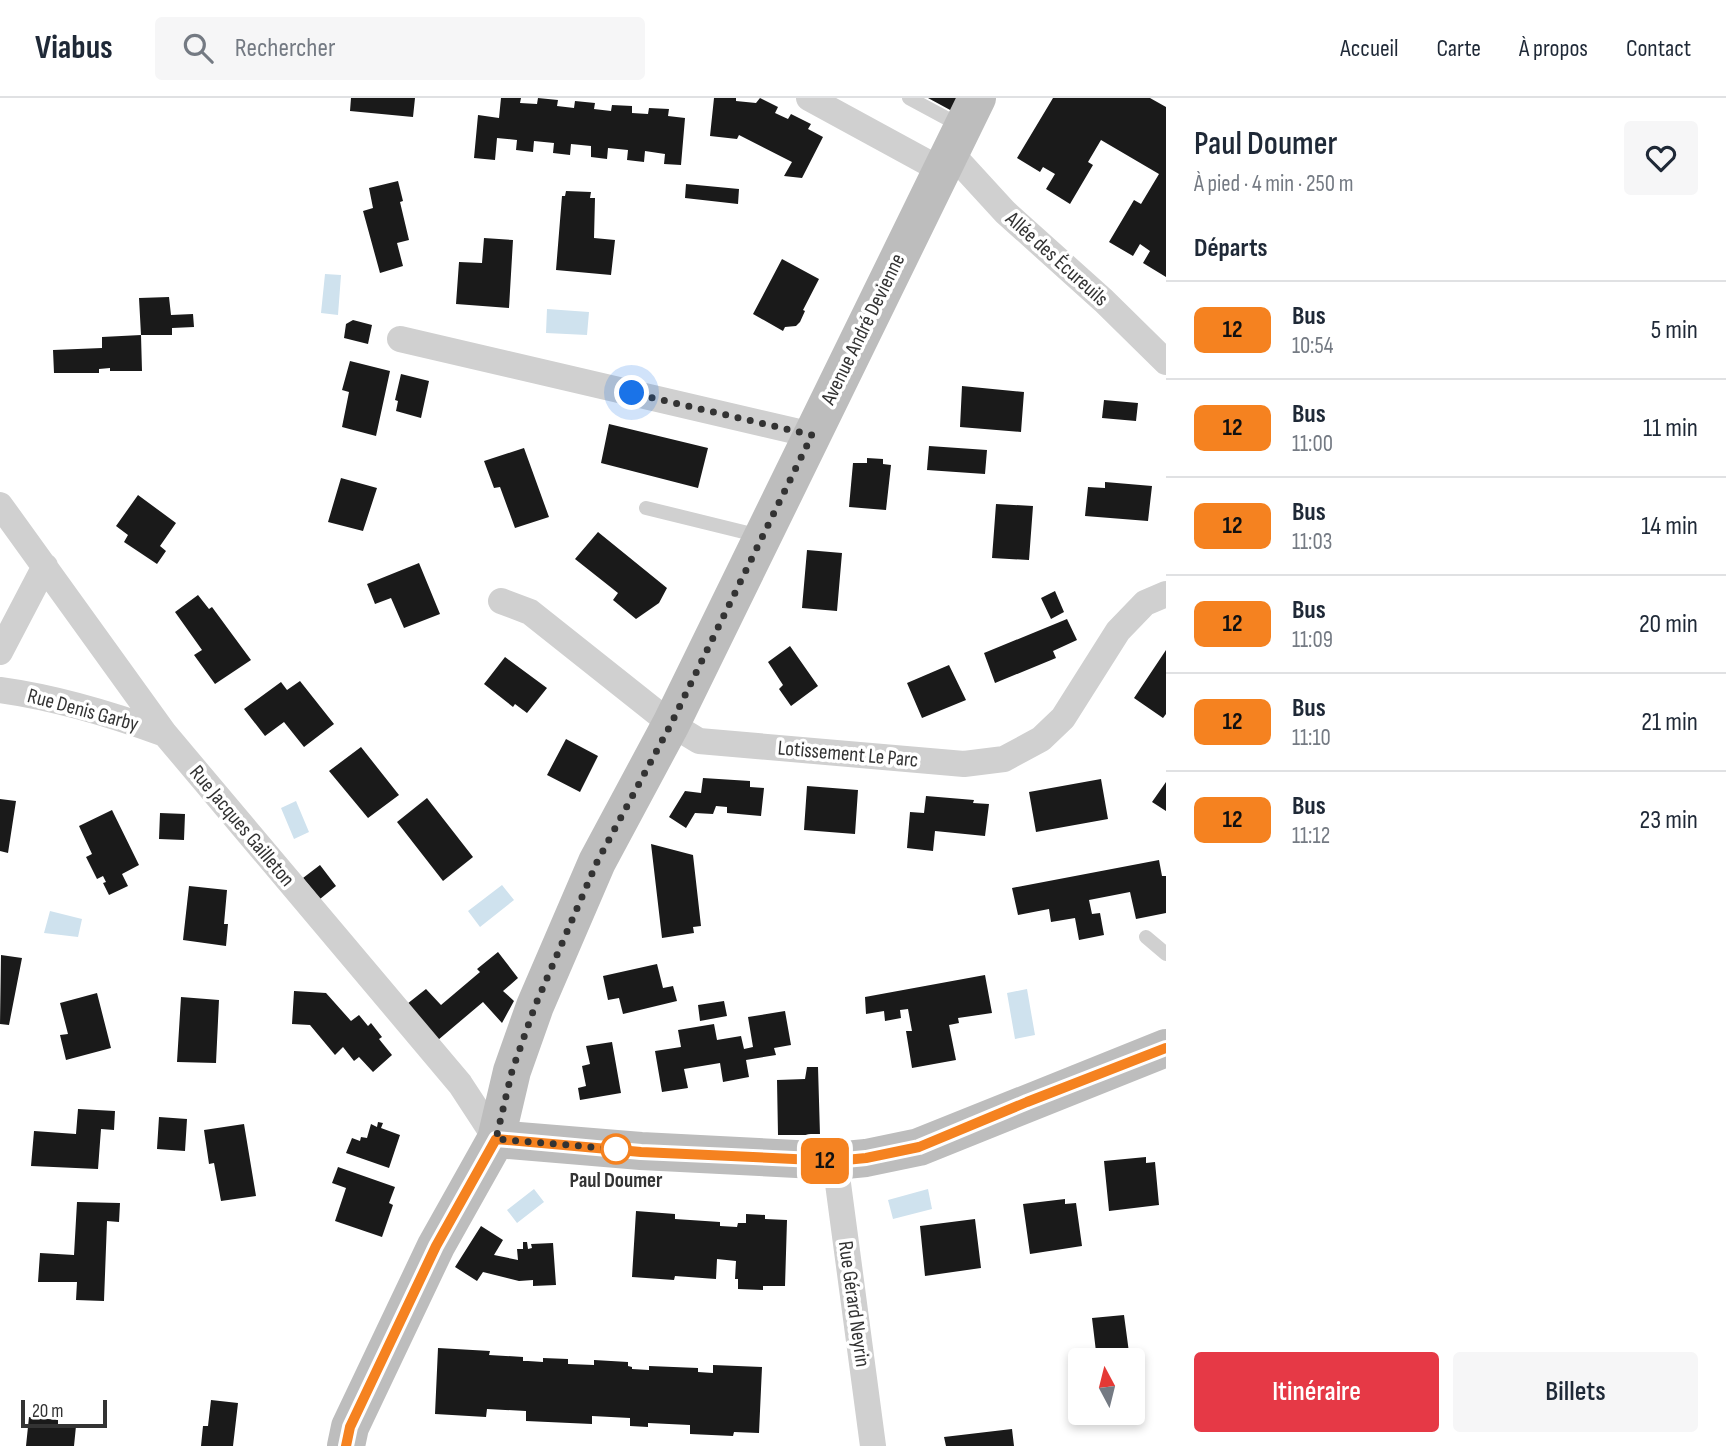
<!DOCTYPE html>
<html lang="fr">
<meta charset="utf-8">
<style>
:root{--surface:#fff;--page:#f6f6f7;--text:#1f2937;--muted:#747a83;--line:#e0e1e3;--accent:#e63946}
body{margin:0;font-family:"Sofia Sans Condensed",sans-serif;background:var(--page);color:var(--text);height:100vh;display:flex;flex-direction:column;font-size:26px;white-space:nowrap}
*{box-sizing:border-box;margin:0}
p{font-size:23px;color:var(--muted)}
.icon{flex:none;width:38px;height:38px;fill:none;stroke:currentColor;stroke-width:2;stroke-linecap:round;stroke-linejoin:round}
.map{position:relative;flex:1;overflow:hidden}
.details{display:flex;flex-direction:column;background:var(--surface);width:560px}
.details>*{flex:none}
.badge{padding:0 14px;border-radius:10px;font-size:24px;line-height:46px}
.needle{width:46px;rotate:353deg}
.buttons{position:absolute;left:1068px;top:1250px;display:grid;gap:14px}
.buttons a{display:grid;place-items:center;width:77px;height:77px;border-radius:7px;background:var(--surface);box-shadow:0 4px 10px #0003;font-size:35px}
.scale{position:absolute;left:21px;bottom:18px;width:86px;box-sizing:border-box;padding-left:7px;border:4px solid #333;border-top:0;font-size:19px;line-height:24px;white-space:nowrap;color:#333;-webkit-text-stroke:5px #fff;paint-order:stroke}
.you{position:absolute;width:35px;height:35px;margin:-18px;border:5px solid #fff;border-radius:50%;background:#1a73e8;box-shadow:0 0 0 10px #1a73e833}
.map>.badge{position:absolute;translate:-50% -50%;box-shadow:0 0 0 4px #fff}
h2{padding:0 28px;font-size:26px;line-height:63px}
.round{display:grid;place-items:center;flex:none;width:74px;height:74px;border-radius:7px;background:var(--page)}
.overview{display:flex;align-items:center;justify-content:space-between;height:119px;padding:0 28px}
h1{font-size:33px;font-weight:600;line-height:52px}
.primary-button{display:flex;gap:14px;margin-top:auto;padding:14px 28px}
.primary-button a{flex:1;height:80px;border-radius:7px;background:var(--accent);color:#fff;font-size:28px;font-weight:600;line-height:80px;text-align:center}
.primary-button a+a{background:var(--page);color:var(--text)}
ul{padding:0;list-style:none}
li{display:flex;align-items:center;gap:21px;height:98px;padding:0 28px;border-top:2px solid var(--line)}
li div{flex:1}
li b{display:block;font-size:26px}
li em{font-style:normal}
li .badge{min-width:77px;font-weight:700;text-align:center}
header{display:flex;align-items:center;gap:42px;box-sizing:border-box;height:98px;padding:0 35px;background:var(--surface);border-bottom:2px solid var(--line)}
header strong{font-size:33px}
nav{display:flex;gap:38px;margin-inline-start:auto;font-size:24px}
.search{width:490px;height:63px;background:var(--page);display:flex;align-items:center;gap:18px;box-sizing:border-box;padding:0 24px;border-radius:7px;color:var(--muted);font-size:26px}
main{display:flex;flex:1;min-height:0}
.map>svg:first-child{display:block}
</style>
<header>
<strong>Viabus</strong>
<div class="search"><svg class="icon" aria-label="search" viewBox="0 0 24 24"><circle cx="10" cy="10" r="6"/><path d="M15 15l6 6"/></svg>Rechercher</div>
<nav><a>Accueil</a><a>Carte</a><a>À propos</a><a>Contact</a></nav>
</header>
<main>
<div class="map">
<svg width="1166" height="1348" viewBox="0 0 1166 1348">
<rect width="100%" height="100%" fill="#fff"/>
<!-- water -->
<path fill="#cfe2ee" d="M325 176 341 177 338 217 321 215Z
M547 211 589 214 587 237 546 235Z
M296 703 309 734 294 741 281 710Z
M502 787 514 802 480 829 468 813Z
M50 813 82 821 78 839 44 835Z
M1027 891 1035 937 1015 941 1007 895Z
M534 1091 544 1104 517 1125 507 1112Z
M928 1091 932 1111 893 1121 888 1102Z"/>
<!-- building -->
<path fill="#1a1a1a" d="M351 0H415L413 19 350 13Z
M501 0H521L520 5 537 6 538 0 558 2 557 8 574 10 575 3 595 5 594 11 611 13 612 7 632 8V15L648 16 649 10 669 11 668 18 685 20 681 67 664 66 665 56 645 53 644 64 627 62 628 52 608 50 607 61 591 59V48L571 46 570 57 553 55 554 45 534 43 533 54 516 52 517 42 497 40 495 62 474 60 478 17 499 20Z
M714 0H736V3L756 5 760 0 778 9 775 15 788 21 791 16 811 26 808 31 823 39 802 80 784 78 792 64 739 37 737 41 710 38Z
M928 0H959L952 13Z
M1053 0H1150L1166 9V179L1143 165 1150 153 1140 146 1133 158 1109 144 1134 102 1141 106 1159 76 1101 42 1088 64 1093 67 1070 106 1046 91 1055 76 1043 69 1040 74 1017 60Z
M398 83 403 103 400 104 409 142 397 145 403 168 380 175 363 113 373 110 369 90Z
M686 86 739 91 738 106 685 100Z
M566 93 591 94 590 100H595L594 140 615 142 611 177 556 172 562 98H565Z
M484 140 513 142 509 210 456 206 459 164 482 165Z
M782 161 819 181 803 212 805 213 800 224 796 228 785 229 783 233 753 216Z
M169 199 171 217 193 216 194 229 172 230V237H141L139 200Z
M353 222 372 227 368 246 344 240 346 226Z
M141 237 142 273H110V270L99 271V275H54L53 252 102 250V239Z
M350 263 390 273 376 338 342 329 349 294 342 292Z
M401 276 429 283 421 320 396 313 398 303 395 302Z
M962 288 1024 294 1021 334 960 329Z
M1104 302 1138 305 1136 323 1102 320Z
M609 326 708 350 698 390 601 365Z
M929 348 987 352 985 376 927 372Z
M524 350 549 419 515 430 500 389 494 390 484 363Z
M867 360 883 361V366L891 367 886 412 849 409 853 365H867Z
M341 380 377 390 363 433 328 424Z
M1105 384 1152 388 1148 423 1085 418 1088 389 1105 390Z
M138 397 176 425 160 448 166 453 157 466 124 444 128 437 116 428Z
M996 406 1033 408 1029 462 992 460Z
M598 434 667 490 659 505 636 521 613 502 618 495 575 461Z
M807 452 842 455 837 513 802 510Z
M419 465 440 516 404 530 391 500 375 506 367 486Z
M1055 493 1064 514 1051 521 1041 500Z
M198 497 209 511 212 509 251 562 215 586 194 557 202 552 175 514Z
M1067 521 1077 542 1053 553 1056 560 995 585 984 555Z
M790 548 818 588 791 608 779 591 783 587 768 564Z
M1166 552V616L1163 620 1134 600Z
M505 559 547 590 527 615 515 606 513 609 484 586Z
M949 567 966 602 922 620 907 585Z
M300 583 334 626 304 649 284 624 265 638 244 611 281 584 287 592Z
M566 641 598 658 580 694 547 677Z
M361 649 399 697 368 720 329 673Z
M703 680 750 683V689L764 690 761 718 727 715V709L716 708 713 716 695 715 686 730 669 719 685 693 701 695Z
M1101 681 1108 721 1036 734 1029 694Z
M1166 684V713L1152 704Z
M807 688 858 692 855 736 804 732Z
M926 698 974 702 973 705 989 706 985 738 935 733 933 753 907 750 910 714 924 715Z
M427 700 473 759 443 783 397 724Z
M0 701 16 703 8 755 0 753Z
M112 712 139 767 122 776 128 788 109 797 103 785 106 784 103 778 97 781 86 759 92 756 79 728Z
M160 715 185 716 184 742 159 741Z
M651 746 693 757 701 828 693 829 694 835 662 840Z
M1159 762 1162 778H1166V815L1136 821 1130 794 1089 802 1092 816 1100 815 1104 837 1079 842 1075 820 1051 824 1049 811 1018 817 1012 790Z
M320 767 336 788 320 801 303 780Z
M189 788 227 792 224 826H228L226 848 183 842Z
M498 854 518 880 503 893 514 903 502 925 483 904 438 942 407 906 426 891 441 907 480 874 477 871Z
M1 857 22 860 9 927 0 926Z
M657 866 663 890 673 888 677 903 623 916 619 900 608 902 603 878Z
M985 877 992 915 958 920 959 925 949 927 956 962 912 970 906 933H912L908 911 900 912 901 920 885 923 884 913 866 916 865 899Z
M294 893 326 895 351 923 359 917 368 928 371 925 382 939 379 941 392 957 373 974 359 959 354 963 343 949 335 957 310 927 292 926Z
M97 895 111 950 66 962 60 937 68 936 60 905Z
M181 899 219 902 216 965 177 964Z
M724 903 727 918 700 923 698 907Z
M785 913 791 947 774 950 776 957 746 962 749 979 723 984 720 965 684 971 688 990 662 994 655 953 681 949 678 932 714 926 717 942 741 938 744 951 753 949 748 919Z
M612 944 621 995 580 1002 578 990 586 988 582 968 590 966 586 948Z
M807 969H818L820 1037H778L777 982 805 981Z
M78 1011 115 1013 114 1032 101 1031 98 1071 31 1068 34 1033 76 1036Z
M159 1019 187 1021 185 1053 157 1051Z
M378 1024 383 1025 381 1030 400 1037 389 1070 346 1055 352 1040 360 1043 361 1039 367 1040 371 1026 377 1029Z
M244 1026 256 1098 221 1103 214 1065 209 1066 204 1032Z
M1146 1059V1065L1155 1064 1159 1107 1109 1113 1104 1063Z
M338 1069 395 1089 389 1105 393 1107 382 1139 335 1123 346 1090 332 1085Z
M1065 1101V1106L1076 1105 1082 1148 1030 1156 1023 1106Z
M77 1104 120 1105 119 1124 107 1123 104 1203 76 1202 77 1184H38L40 1155 74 1157Z
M636 1113 675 1116V1121L720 1124V1128L737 1129 738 1125H746V1116L765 1117V1121L787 1122 785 1188H763V1192L738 1191V1181H735L736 1163 717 1161 716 1181 675 1178 674 1182 632 1179Z
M975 1121 981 1170 925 1178 920 1128Z
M481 1128 503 1142 494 1157 518 1162 517 1151H523V1144H527L528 1151 532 1150 531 1146 553 1145 556 1187 533 1188V1182L519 1183 483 1174 477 1183 455 1169Z
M1124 1217 1130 1262H1097L1092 1220Z
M438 1250 490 1253 489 1257 523 1259V1263H528L543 1264V1260L568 1261V1266L594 1267V1262L628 1264V1268L632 1269V1271L649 1272V1268L698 1270V1274L713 1275V1267L762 1269 759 1335 734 1334 733 1338 690 1336V1327L648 1325V1329L630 1328V1320L592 1318V1326L526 1323V1313L487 1311 486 1319 435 1316Z
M211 1302 238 1305 233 1348H201L203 1328H208Z
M29 1319 58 1322V1326L76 1328 74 1348H26Z
M1012 1331 1014 1348H946L944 1339Z"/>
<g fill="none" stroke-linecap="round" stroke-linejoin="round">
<!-- lane -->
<path stroke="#d0d0d0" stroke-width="14" d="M909 0 961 28
M646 410 760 438
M1146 839 1166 856"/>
<!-- street -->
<path stroke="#d0d0d0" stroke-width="26" d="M809 0 941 72
M950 54 1005 114 1104 203 1166 264
M400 241 812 337
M0 407 165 636 460 986 496 1041
M501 503 530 514 671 626 699 643 964 666 1004 661 1041 641 1063 620 1118 533 1145 505 1166 496
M0 554 45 468
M0 592C58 600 111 616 165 636
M835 1063 873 1348"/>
<!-- secondary -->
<path stroke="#bdbdbd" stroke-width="38" d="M496 1041 641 1053 835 1063 866 1060 919 1049 1166 950
M346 1348 350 1329 436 1148 496 1041 512 973 535 908 597 764 671 626 977 0"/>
</g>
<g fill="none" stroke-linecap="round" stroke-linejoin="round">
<!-- line casing -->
<g stroke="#fff" stroke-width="16">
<path id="line" d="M346 1348 350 1329 436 1148 496 1041 641 1054 731 1058 835 1063 866 1060 919 1049 1027 1004 1166 950"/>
</g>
<!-- line -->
<use href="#line" stroke="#f58220" stroke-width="10"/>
<!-- walk -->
<path stroke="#333" stroke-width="7" stroke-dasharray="0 12.6" d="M616 1051 496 1041 512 973 535 908 597 764 671 626 812 337 632 295"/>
</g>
<!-- markers -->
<circle fill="#fff" stroke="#f58220" stroke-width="3.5" cx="616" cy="1051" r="14"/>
<g text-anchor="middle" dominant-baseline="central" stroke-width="7" stroke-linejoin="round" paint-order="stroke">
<!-- street labels -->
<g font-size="21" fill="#333" stroke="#fff">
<text transform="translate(1057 161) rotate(42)">Allée des Écureuils</text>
<text transform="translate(863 231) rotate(-64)">Avenue André Devienne</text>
<text transform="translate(83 612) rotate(15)">Rue Denis Garby</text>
<text transform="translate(848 656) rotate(5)">Lotissement Le Parc</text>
<text transform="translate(242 728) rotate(50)">Rue Jacques Gailleton</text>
<text transform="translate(854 1206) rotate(82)">Rue Gérard Neyrin</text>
</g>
<!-- stop labels -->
<g font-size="21" font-weight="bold" fill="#333" stroke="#fff">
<text x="616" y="1082">Paul Doumer</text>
</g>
</g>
</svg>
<div class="buttons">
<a><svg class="needle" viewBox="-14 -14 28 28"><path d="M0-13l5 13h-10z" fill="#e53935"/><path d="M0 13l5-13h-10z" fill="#747a83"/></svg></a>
</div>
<div class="scale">20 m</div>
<div class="you" style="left:632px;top:295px"></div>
<b class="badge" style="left:825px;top:1063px;background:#f58220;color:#111">12</b>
</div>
<section class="details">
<div class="overview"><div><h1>Paul Doumer</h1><p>À pied · 4 min · 250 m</p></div><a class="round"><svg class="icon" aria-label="heart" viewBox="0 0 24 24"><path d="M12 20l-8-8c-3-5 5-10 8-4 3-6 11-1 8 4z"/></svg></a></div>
<h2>Départs</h2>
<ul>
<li><span class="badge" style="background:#f58220;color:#111">12</span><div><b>Bus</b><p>10:54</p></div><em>5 min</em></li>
<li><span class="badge" style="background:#f58220;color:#111">12</span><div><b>Bus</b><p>11:00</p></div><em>11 min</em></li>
<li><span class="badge" style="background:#f58220;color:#111">12</span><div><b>Bus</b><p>11:03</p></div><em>14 min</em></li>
<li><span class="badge" style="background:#f58220;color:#111">12</span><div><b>Bus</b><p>11:09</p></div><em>20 min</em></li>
<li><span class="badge" style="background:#f58220;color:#111">12</span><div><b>Bus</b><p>11:10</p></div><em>21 min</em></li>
<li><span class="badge" style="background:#f58220;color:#111">12</span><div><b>Bus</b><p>11:12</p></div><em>23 min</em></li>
</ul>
<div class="primary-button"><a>Itinéraire</a><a>Billets</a></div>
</section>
</main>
